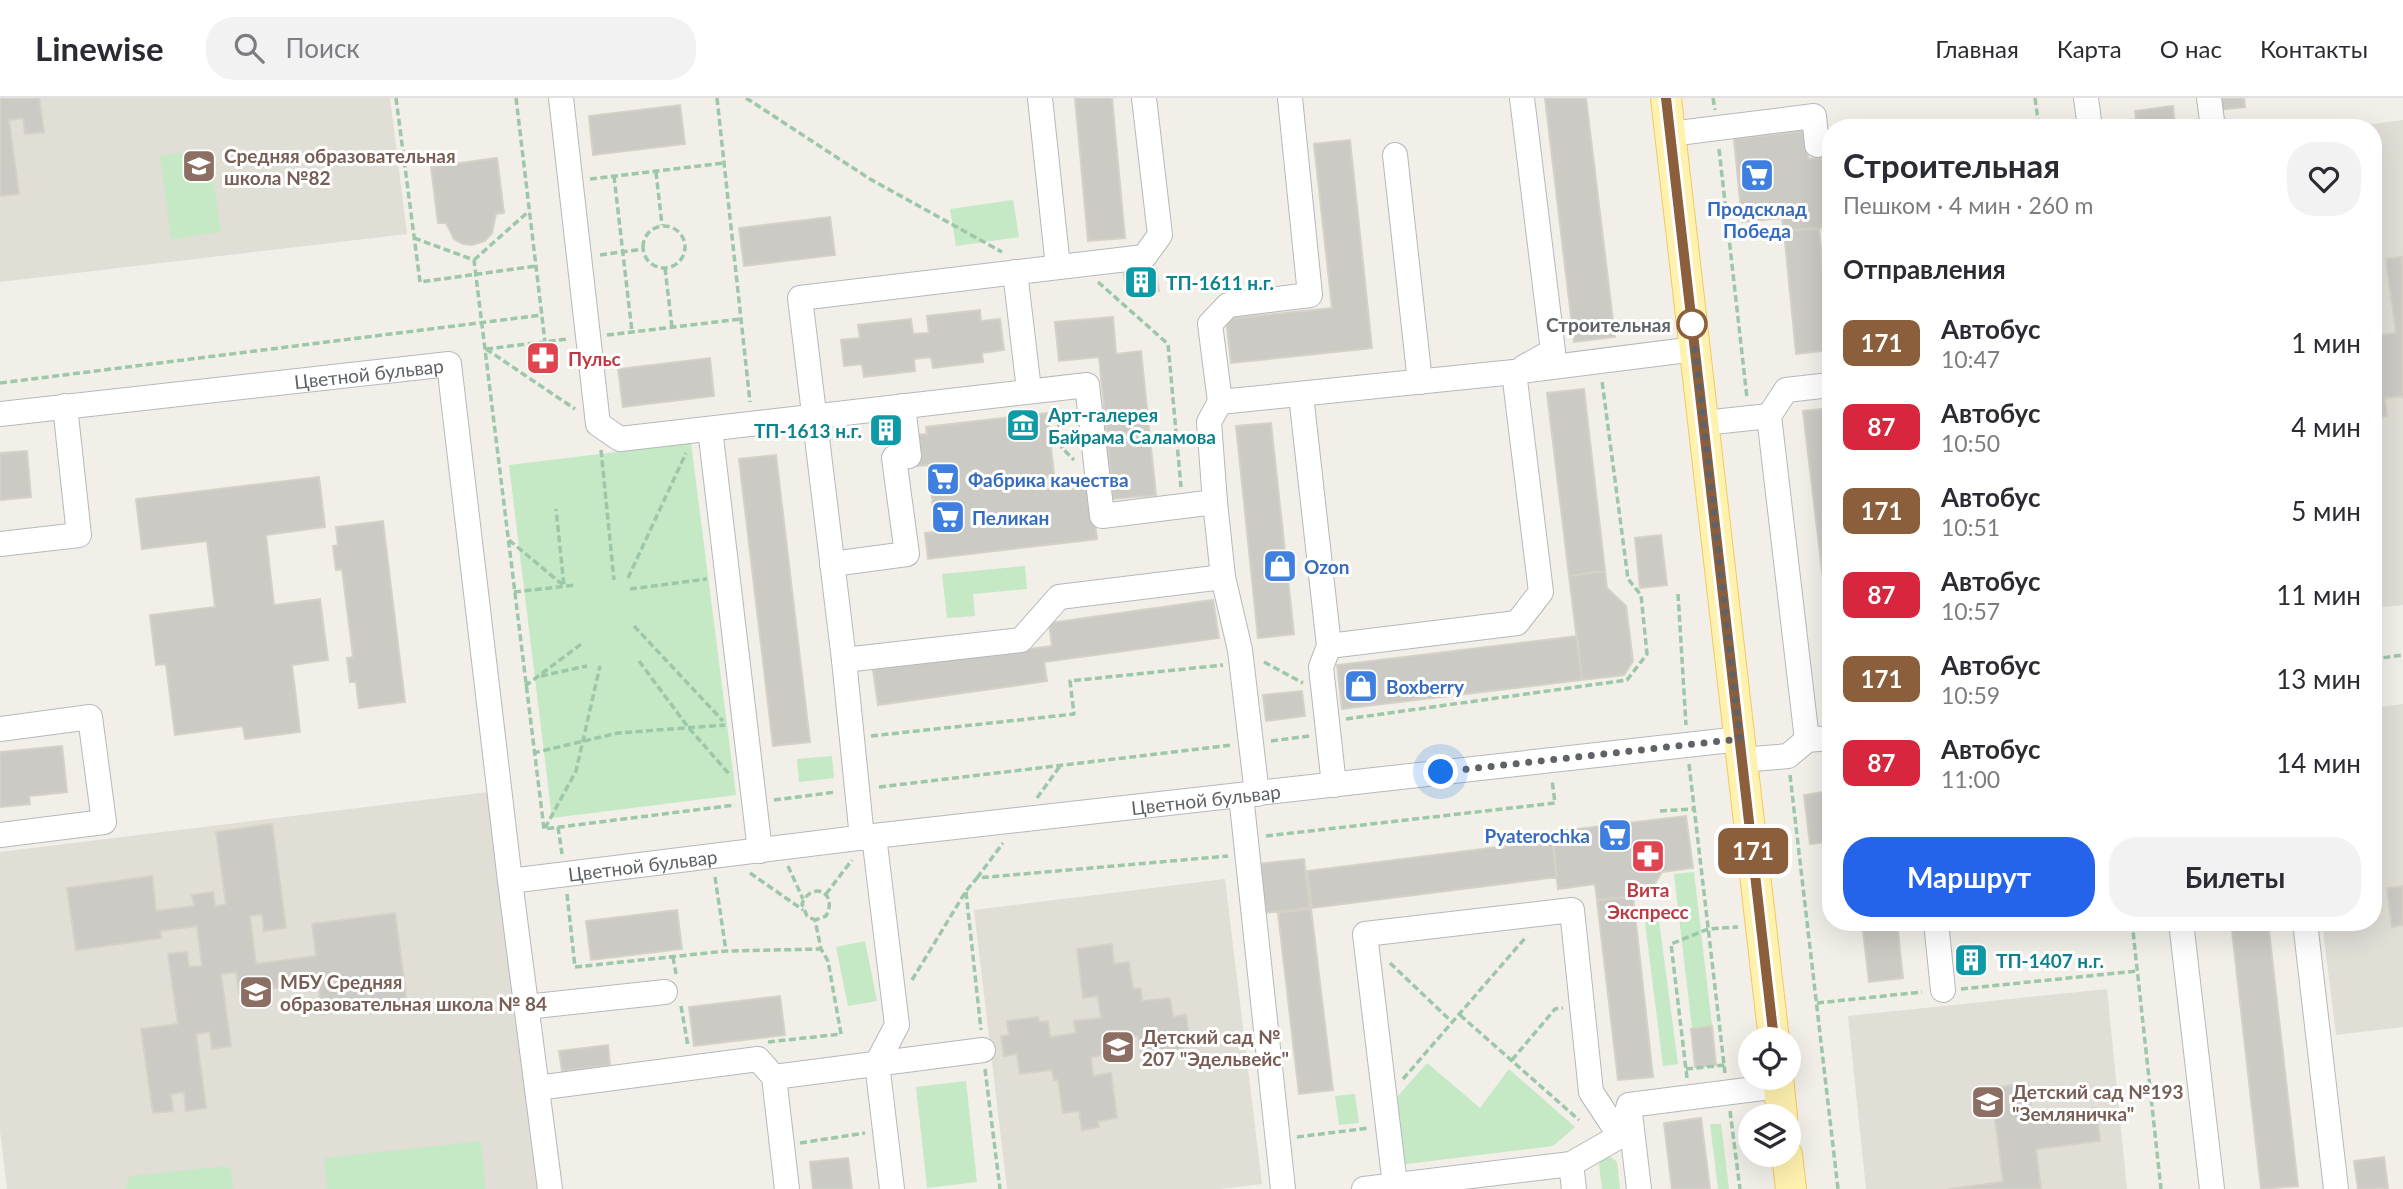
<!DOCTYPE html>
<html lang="ru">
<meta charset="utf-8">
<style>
:root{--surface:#fff;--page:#f2f2f3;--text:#2b2b33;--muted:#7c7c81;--line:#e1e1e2;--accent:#2563eb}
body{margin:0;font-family:Lato,sans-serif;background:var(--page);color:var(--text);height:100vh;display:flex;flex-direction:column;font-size:26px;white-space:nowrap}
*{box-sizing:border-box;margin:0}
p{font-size:23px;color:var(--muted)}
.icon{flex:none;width:38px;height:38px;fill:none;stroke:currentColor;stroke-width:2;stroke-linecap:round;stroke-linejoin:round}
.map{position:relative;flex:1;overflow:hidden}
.sheet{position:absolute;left:1822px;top:21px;width:560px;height:812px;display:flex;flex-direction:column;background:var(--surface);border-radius:28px;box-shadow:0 7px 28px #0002}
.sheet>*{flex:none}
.badge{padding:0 14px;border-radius:10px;font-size:24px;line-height:46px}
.fabs{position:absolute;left:1738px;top:929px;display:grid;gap:14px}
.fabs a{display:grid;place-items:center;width:63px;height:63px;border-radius:50%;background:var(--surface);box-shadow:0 7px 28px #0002;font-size:35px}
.you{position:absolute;width:35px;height:35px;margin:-18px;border:5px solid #fff;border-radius:50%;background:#1a73e8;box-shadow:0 0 0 10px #1a73e833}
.map>.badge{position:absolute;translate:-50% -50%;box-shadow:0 0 0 4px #fff}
h2{padding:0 21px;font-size:26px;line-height:63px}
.round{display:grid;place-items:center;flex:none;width:74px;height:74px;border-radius:28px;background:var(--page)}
.overview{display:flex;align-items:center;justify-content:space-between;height:119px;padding:0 21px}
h1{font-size:33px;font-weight:700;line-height:52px}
.cta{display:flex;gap:14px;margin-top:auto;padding:14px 21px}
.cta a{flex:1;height:80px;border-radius:28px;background:var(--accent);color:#fff;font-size:28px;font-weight:700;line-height:80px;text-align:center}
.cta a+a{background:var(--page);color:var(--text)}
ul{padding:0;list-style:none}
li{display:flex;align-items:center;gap:21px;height:84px;padding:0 21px}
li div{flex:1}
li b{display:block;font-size:26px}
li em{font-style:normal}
li .badge{min-width:77px;font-weight:700;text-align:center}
header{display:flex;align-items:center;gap:42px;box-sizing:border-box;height:98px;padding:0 35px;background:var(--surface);border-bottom:2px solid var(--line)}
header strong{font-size:33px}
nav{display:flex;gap:38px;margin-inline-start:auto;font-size:24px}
.search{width:490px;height:63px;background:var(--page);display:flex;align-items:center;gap:18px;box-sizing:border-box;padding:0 24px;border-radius:28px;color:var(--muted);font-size:26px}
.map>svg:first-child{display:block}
</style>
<header>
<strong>Linewise</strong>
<div class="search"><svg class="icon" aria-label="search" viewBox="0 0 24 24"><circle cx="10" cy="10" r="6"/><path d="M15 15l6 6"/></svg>Поиск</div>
<nav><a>Главная</a><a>Карта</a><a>О нас</a><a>Контакты</a></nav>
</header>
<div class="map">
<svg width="2403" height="1091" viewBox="0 0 2403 1091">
<rect width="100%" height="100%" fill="#f1efe8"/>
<!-- education -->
<path fill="#e1ded6" d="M0 0H390L407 136 0 184Z
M2403 22V507L2373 510V30H2343Z
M2403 606V929L2336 937 2322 824H2373V610Z
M488 694 537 1091H7L0 1033V754Z
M1225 781 1262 1086 1219 1091H1007L974 812Z
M2107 891 2127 1091H1866L1848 918Z"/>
<!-- green -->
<path fill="#c5e8c5" d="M209 51 221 134 171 141 160 58Z
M1013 102 1019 139 956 148 950 111Z
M691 345 736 697 552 720 509 367Z
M1025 468 1027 491 973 496 975 518 947 520 942 476Z
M832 658 834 680 799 684 797 661Z
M1694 774 1713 936 1693 939 1674 776Z
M1658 815 1678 966 1663 968 1644 817Z
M865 843 877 903 848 908 836 849Z
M1427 965 1480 1010 1509 971 1575 1029 1553 1048 1399 1067 1390 1007Z
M966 983 977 1084 927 1090 916 989Z
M1355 996 1359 1025 1339 1027 1335 998Z
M1710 1026H1721L1729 1091H1718Z
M481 1043 486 1091H327L324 1060Z
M1606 1055 1617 1064 1620 1091H1602L1599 1066Z
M225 1068 231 1072 233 1091H126L127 1083 131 1078Z"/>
<!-- building -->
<path fill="#cccac5" stroke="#d6d1c6" stroke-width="2" d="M0 0H39L44 34 25 36 23 20 9 22 19 96 0 98Z
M1075 0H1112L1125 140 1088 143Z
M1545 0H1586L1615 239 1574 244Z
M2216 0H2244L2245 9 2217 12Z
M680 7 685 46 593 57 589 18Z
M2173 8 2175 30H2137L2135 13Z
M1805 33 1808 61 1830 59V129L1784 133 1782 120 1742 124 1734 41Z
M1350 42 1372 250 1231 265 1226 221 1332 210 1314 46Z
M497 60 504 115 496 116 492 135 485 143 472 147 463 146 454 141 446 125H438L431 69Z
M830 119 835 157 744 168 739 130Z
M1819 130 1830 252 1796 256 1784 133Z
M2402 159 2403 301V298L2385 300 2387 318 2373 320V219L2378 218 2381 237 2396 235 2386 161Z
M1156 171 1159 193 1127 197 1124 176Z
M980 212 981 223 1000 221 1004 252 982 255 983 264 933 270 931 259 914 261 915 273 864 279 862 266 844 268 841 242 860 240 858 227 911 221 913 236 929 235 927 218Z
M1113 219 1116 256 1141 253 1156 397 1113 401 1099 259 1059 263 1055 224Z
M556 252 558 264 529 268 528 256Z
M710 260 714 298 623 309 618 271Z
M1584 291 1605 473 1569 478 1547 295Z
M1830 310V540L1803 313Z
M1047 315 1056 393 1091 389 1097 441 928 461 925 435 936 434 928 367 918 368 915 337 927 336 926 329Z
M899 322 901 339 874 342 872 326Z
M1271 325 1294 536 1258 540 1236 328Z
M27 353 31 399 0 402V355Z
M776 357 810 644 773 648 739 361Z
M319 379 325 429 266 437 274 507 320 501 328 562 292 567 300 634 245 641 243 628 175 637 166 566 156 567 150 517 215 509 207 443 142 451 136 401Z
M383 423 405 604 359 610 356 584H350L347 560 353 559 342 471 336 472 333 448 338 447 336 429Z
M1661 437 1667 487 1640 490 1635 440Z
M1605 473 1607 490 1626 508 1633 563 1624 577 1582 582 1569 478Z
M1213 502 1219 540 1044 564 1047 583 878 607 873 572 1052 548 1049 525Z
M1577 538 1582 582 1342 611 1337 567Z
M1302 593 1305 618 1266 623 1263 597Z
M62 648 67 694 29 698 30 706 0 709V654Z
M1830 693V744L1810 746 1804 697Z
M1686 718 1693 770 1662 774 1654 787 1633 798 1597 802 1595 786 1558 791 1551 734Z
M272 726 286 830 264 833 262 816 250 818 256 866 316 858 312 826 395 815 407 905 322 916 318 884 239 895 236 874 221 876 231 948 212 951 210 934 196 936 206 1010 186 1013 184 994 171 996 173 1013 153 1015 141 931 178 926 168 856 187 854 189 869 202 868 197 828 160 833 161 840 76 852 67 790 152 778 156 813 194 808 192 797 213 794 215 808 226 806 216 734Z
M1553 742 1557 779 1312 810 1307 773Z
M1304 761 1310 810 1264 815 1257 766Z
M2403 788V827L2392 829 2387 790Z
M1633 798 1653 979 1618 982 1597 802Z
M1311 811 1333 992 1299 996 1278 815Z
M677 812 682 851 591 862 586 823Z
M1862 824H1897L1903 880 1869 884Z
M2231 824H2268L2298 1088 2261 1091Z
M1112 846 1114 866 1129 864 1133 891 1141 890 1142 903 1170 900 1173 919 1186 917 1189 939 1181 940 1183 951 1141 957 1138 938 1118 941 1120 955 1091 959 1093 978 1111 975 1117 1020 1098 1023 1099 1029 1082 1032 1079 1013 1063 1015 1058 982H1054L1052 972 1020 976 1017 956 1004 958 1001 938 1009 937 1007 923 1038 919 1039 924 1048 923 1050 939 1076 935 1074 923 1101 920 1098 898 1083 900 1077 851Z
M1984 852 1986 869 1958 872 1956 854Z
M780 898 785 937 694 948 689 909Z
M1712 928 1716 967 1695 969 1691 931Z
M608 947 610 967 562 973 559 953Z
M2028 985 2032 1018 2096 1010 2100 1043 2036 1051 2041 1091H1948L2003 1084 1991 990Z
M1701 1020 1710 1091H1672L1664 1025Z
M2384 1059 2388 1090 2358 1091 2354 1063Z
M848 1060 852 1091H813L810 1064Z"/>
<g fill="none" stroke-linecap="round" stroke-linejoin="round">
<!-- minor casing -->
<g stroke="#b5b8bc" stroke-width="26">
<g id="minor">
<path d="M561 0 598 326 620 341 1087 287 1102 418 1215 404"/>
<path d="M1040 0 1058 169"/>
<path d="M1522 0 1553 253 1524 269"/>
<path d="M2086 0 2090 30"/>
<path d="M2209 0 2213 30"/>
<path d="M1670 36 1814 18 1817 47"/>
<path d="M1395 57 1420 284"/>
<path d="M1015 174 1029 292"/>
<path d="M1301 297 1329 548 1321 569 1334 687"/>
<path d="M1220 304 1210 226 1228 207 1310 197 1290 0"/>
<path id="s1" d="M0 316 449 266 510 783 874 738 1740 641"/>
<path d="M1704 325 1769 318"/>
<path d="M710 331 760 753"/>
<path d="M0 446 79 437 65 308"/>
<path d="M832 466 907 456 894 360 909 358 903 308"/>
<path d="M1329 548 1517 525 1541 494 1514 274"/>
<path d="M844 562 800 200 1144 159 1160 137 1144 0"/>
<path d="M0 631 90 619 104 724 0 737"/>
<path d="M1807 642 1769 318 1786 292 1830 287"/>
<path d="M1742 662 1788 658 1807 642 1830 640"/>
<path d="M1257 696 1240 552 1223 479 1215 404 1209 324 1220 304 1514 274 1695 251"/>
<path d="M1241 697 1283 1091"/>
<path d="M874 738 897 927 877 965 892 1091"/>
<path d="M862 740 844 562 1021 542 1059 499 1223 479"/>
<path d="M510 783 550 1091"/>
<path d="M1936 824 1943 892"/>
<path d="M2181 824 2212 1091"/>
<path d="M2305 824 2336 1091"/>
<path d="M526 909 665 894"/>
<path d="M774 979 983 952"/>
<path d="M537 990 758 961 774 979 787 1091"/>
<path d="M1629 1007 1779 988"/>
<path d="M1630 1015 1639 1091"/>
<path d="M1571 1066 1574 1091"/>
<path d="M1395 1087 1365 836 1572 812 1591 994 1620 1038"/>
<path d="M1364 1091 1571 1066 1620 1038 1629 1007"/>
</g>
</g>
<!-- major casing -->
<g stroke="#f2c960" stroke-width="32">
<path id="major" d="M1666 0 1774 942
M1778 980 1782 1018
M1787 1057 1791 1091"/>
</g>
<!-- path -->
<path stroke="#9cc7a9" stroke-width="3.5" stroke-dasharray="7 3.5" stroke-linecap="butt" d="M396 0 420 184 536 168
M516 0 545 244
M717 0 750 304
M746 0 870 81 1002 154
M1713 0 1715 12
M2035 0 2039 30
M1719 51 1747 300
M656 74 662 127
M614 78 632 234
M590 81 724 65
M643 149a21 21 0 1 1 42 0a21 21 0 1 1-42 0Z
M414 140 474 162 544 731 735 707
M600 157 643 151
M474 162 529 113
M665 170 672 229
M1098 184 1168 246 1181 389
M607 237 741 221
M486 251 575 311
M486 251 568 241
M0 285 542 217
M1057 312 1062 350 1074 362
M601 352 614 482
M509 442 564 488 556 411
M628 480 686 355
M630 491 707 481
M514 494 576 487
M1678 496 1686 627
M634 528 723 623
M2373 561 2403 557
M639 563 688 629 730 677
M1264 564 1303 585
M541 578 587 568
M525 588 584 544
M1346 621 1627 582 1647 556 1641 497 1628 481 1602 283
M871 638 1074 616 1070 583 1223 567
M1271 643 1309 638
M533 655 618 635 725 627
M1689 666 1725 975
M1790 677 1838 1091
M879 689 1232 647
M1037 700 1060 668
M774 702 836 694
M1660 713 1693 711
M558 729 562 756
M545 730 576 673 600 568
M1266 738 1555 705 1552 682
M788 768 803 801
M750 775 803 812
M715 779 726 853
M977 780 1003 745
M966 794 981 932
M567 796 575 869 726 853 821 851
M826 796 852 762
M2132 824 2161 1091
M673 859 676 876
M1390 865 1452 924
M912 882 966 793 977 780 1228 758
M1961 891 2137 873
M1817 905 1922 894
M681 908 688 948
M1460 917 1579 1022
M768 944 841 936 828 863 821 851 815 822 826 818C839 793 810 783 802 806L807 818 815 822
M1512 962 1555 911 1563 910
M985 971 1000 1091
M1686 971 1725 967
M1687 980 1671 846 1708 831 1738 829
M1403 981 1526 839
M1730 1013 1740 1091
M1297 1039 1369 1030
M800 1045 865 1035"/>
<!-- minor -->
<use href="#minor" stroke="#fff" stroke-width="24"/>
<!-- major -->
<use href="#major" stroke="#fff2af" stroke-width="30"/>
</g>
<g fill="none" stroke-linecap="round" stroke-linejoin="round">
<!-- line casing -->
<g stroke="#fff" stroke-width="16">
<path id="line" d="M1666 0 1774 942"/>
</g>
<!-- line -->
<use href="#line" stroke="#8b5e3c" stroke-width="10"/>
<!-- walk -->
<path stroke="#5f6368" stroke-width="7" stroke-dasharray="0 12.6" d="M1441 674 1740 641 1692 224V226"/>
</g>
<!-- icons -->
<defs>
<g id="school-square" transform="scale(1.75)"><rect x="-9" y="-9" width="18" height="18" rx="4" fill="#8d6e63" stroke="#fff"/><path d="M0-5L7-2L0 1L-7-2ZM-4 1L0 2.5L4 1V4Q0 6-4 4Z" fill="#fff"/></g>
<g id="supermarket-square" transform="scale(1.75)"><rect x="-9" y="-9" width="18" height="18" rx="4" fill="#3f7fe0" stroke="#fff"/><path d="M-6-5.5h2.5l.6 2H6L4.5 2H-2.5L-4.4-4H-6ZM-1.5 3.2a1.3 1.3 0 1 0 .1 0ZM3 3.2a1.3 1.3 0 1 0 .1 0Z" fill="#fff"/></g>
<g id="building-square" transform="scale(1.75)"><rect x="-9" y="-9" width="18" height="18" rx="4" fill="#0f9aa8" stroke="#fff"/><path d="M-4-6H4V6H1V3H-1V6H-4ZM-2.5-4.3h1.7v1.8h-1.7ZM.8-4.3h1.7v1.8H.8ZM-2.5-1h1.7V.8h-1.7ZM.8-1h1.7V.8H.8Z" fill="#fff"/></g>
<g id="pharmacy-square" transform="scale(1.75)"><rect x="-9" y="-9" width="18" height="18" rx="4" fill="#e0444e" stroke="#fff"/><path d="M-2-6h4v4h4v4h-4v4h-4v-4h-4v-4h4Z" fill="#fff"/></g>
<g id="museum-square" transform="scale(1.75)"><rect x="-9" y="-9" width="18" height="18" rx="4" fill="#0f9aa8" stroke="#fff"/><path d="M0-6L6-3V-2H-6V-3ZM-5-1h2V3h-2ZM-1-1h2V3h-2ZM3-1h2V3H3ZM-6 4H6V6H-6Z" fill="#fff"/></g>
<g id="shop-square" transform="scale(1.75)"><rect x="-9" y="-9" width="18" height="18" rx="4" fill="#3f7fe0" stroke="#fff"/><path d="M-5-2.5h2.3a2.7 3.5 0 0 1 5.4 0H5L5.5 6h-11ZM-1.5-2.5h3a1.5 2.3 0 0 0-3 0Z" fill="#fff"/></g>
</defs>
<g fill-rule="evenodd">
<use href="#school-square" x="199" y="68"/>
<use href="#supermarket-square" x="1757" y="77"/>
<use href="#building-square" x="1141" y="184"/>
<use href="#pharmacy-square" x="543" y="260"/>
<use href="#museum-square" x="1023" y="327"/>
<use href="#building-square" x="886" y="332"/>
<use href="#supermarket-square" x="943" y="381"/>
<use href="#supermarket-square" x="948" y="419"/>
<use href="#shop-square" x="1280" y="468"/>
<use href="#shop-square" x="1361" y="588"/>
<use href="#supermarket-square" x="1615" y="737"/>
<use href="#pharmacy-square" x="1648" y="758"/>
<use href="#building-square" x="1971" y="862"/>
<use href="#school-square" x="256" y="894"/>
<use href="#school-square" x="1118" y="949"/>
<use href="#school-square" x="1988" y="1004"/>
</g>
<!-- markers -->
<circle fill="#fff" stroke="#8b5e3c" stroke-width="3.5" cx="1692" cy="226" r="14"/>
<g text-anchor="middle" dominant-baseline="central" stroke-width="6" stroke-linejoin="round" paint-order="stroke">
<!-- education labels -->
<g font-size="19" font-weight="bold" fill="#785e54" stroke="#fff" text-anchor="start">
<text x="224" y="57">Средняя образовательная<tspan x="224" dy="22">школа №82</tspan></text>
<text x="280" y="883">МБУ Средняя<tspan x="280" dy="22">образовательная школа № 84</tspan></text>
<text x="1142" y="938">Детский сад №<tspan x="1142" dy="22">207 "Эдельвейс"</tspan></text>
<text x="2012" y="993">Детский сад №193<tspan x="2012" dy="22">"Земляничка"</tspan></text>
</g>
<!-- shop labels -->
<g font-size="19" font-weight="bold" fill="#366cbe" stroke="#fff" text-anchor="start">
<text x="1757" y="110" text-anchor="middle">Продсклад<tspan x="1757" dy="22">Победа</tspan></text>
<text x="968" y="381">Фабрика качества</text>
<text x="972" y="419">Пеликан</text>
<text x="1304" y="468">Ozon</text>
<text x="1386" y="588">Boxberry</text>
<text x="1590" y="737" text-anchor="end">Pyaterochka</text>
</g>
<!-- culture labels -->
<g font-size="19" font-weight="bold" fill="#0d838f" stroke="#fff" text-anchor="start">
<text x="1166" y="184">ТП-1611 н.г.</text>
<text x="1048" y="316">Арт-галерея<tspan x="1048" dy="22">Байрама Саламова</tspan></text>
<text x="862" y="332" text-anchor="end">ТП-1613 н.г.</text>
<text x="1996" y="862">ТП-1407 н.г.</text>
</g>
<!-- stop labels -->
<g font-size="19" font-weight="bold" fill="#5f6368" stroke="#fff" text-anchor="end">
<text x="1671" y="226">Строительная</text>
</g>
<!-- health labels -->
<g font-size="19" font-weight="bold" fill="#be3a42" stroke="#fff" text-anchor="start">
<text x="568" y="260">Пульс</text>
<text x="1648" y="791" text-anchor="middle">Вита<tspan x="1648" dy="22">Экспресс</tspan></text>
</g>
<!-- street labels -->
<g font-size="19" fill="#5f6368" stroke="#fff">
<text stroke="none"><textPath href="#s1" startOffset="371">Цветной бульвар</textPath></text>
<text stroke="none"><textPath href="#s1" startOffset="1673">Цветной бульвар</textPath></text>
<text stroke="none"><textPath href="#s1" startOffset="1106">Цветной бульвар</textPath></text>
</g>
</g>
</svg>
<div class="fabs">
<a><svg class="icon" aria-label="locate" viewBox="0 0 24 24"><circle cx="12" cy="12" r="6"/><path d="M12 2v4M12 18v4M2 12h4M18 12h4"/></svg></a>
<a><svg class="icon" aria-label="layers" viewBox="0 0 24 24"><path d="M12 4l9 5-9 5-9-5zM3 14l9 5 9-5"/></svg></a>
</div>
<div class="you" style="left:1441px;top:674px"></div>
<b class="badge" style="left:1753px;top:753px;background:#8b5e3c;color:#fff">171</b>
<section class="sheet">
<div class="overview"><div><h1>Строительная</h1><p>Пешком · 4 мин · 260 m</p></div><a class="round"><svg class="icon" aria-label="heart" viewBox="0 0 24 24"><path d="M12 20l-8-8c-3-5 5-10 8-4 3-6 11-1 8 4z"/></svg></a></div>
<h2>Отправления</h2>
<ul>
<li><span class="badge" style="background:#8b5e3c;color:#fff">171</span><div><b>Автобус</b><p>10:47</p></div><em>1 мин</em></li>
<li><span class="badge" style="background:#d7263d;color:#fff">87</span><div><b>Автобус</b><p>10:50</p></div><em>4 мин</em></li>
<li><span class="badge" style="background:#8b5e3c;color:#fff">171</span><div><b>Автобус</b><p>10:51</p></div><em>5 мин</em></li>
<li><span class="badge" style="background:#d7263d;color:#fff">87</span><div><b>Автобус</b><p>10:57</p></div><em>11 мин</em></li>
<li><span class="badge" style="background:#8b5e3c;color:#fff">171</span><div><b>Автобус</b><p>10:59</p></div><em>13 мин</em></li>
<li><span class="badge" style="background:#d7263d;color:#fff">87</span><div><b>Автобус</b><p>11:00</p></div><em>14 мин</em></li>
</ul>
<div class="cta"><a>Маршрут</a><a>Билеты</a></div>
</section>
</div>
